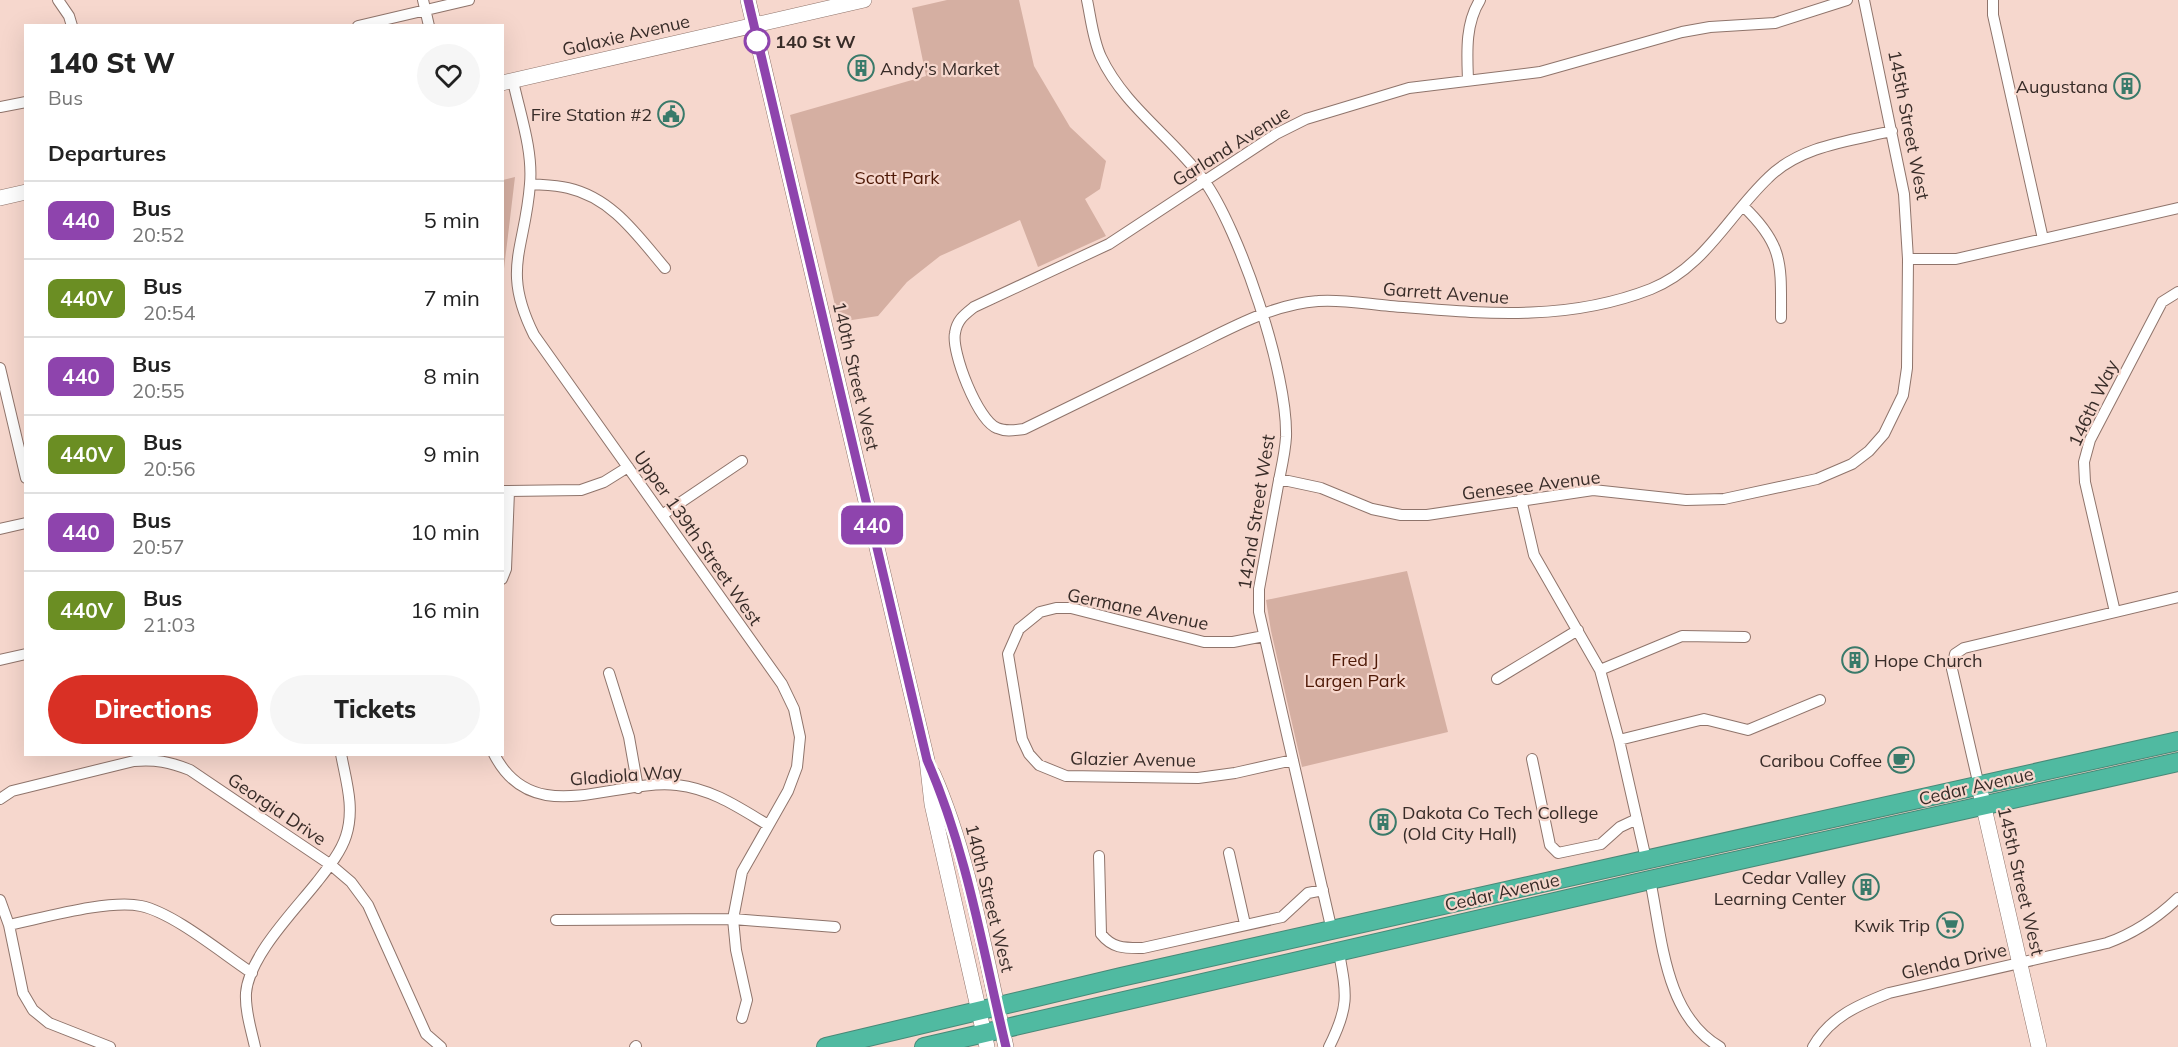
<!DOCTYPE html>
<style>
:root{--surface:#fff;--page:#f6f6f6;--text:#222;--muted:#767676;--line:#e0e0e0;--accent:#d93025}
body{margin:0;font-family:Mulish,sans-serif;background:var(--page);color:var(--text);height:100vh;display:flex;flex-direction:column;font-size:22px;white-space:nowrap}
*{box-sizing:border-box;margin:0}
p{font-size:20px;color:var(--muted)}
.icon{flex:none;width:33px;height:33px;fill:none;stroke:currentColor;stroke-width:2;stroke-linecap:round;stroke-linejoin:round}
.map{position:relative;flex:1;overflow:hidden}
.details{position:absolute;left:24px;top:24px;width:480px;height:732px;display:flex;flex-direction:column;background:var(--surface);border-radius:0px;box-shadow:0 6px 24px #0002}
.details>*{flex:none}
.badge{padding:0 12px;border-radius:9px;font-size:21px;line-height:39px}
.map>.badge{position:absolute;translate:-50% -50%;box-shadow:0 0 0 3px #fff}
h2{padding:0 24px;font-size:22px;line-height:54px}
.round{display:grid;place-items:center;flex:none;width:63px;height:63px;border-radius:32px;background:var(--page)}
.overview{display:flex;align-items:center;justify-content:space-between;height:102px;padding:0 24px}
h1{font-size:28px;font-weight:800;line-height:45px}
.button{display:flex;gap:12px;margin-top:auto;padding:12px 24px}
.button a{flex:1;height:69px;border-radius:36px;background:var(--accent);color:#fff;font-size:24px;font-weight:800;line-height:69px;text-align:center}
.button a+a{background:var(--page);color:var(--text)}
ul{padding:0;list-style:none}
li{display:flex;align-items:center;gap:18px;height:78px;padding:0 24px;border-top:2px solid var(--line)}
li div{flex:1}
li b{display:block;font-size:22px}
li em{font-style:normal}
li .badge{min-width:66px;font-weight:700;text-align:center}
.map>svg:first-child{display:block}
</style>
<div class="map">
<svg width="2178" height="1047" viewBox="0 0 2178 1047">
<rect width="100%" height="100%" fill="#f6d7cd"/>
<!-- green -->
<path fill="#d5afa2" d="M947 0H1019L1034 66 1070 127 1106 161 1100 189 1085 199 1106 236 1038 267 1020 220 940 256 907 282 878 316 839 322 790 115 926 76 912 8Z
M515 177 503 277V180Z
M1407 571 1448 732 1302 767 1271 631 1266 600Z"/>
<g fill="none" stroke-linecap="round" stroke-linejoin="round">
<!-- street casing -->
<g stroke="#8f746b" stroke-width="12">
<path id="street" d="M58 0 69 16 72 26
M423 0 429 26
M1087 0C1091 19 1093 40 1101 57 1124 106 1172 137 1203 179 1240 230 1288 374 1286 437 1285 455 1280 473 1277 491 1271 524 1265 557 1259 589V612L1332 931
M1847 0 1775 23 1710 27 1682 32 1540 72 1409 88 1306 119 1276 134 1109 244 974 307C964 315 957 320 955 333 951 352 978 421 997 428 1006 432 1015 430 1024 429 1078 403 1131 377 1184 351 1226 331 1271 304 1318 301 1341 299 1367 304 1390 306 1480 313 1564 323 1651 289 1704 268 1728 216 1768 178 1800 146 1849 141 1892 131
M1993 0V15L2043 239
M358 26 469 0
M1468 80C1467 53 1465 24 1480 0
M513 81C520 114 533 150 530 184 525 250 501 269 534 335L782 684 794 709 800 737 797 767 788 791 742 872 733 919 736 950 747 1000 742 1018
M0 107 26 102
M530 184C543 185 556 185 568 188 612 198 637 235 665 268
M1743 206C1784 245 1781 264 1781 318
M1908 259H1956L2178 208
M0 368 26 478
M1279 479 1321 488 1372 509 1401 515H1427L1593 490 1686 500 1724 499 1817 479 1852 464 1869 451 1884 434 1903 395 1907 368 1908 259 1904 194 1864 0
M502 491 581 490 604 482 628 467
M1521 499 1534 555 1600 670 1619 740 1646 859
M662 515 742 461
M0 529 26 523
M502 579 506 569 509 491
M2115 612 2085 482 2084 462 2090 440 2162 302 2178 292
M1264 636 1233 642H1204L1071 608H1056L1040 612 1019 629 1008 654 1022 739 1029 754 1039 765 1066 776 1198 778 1235 773 1293 760
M0 660 26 654
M1600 670 1682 636 1745 637
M609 673 629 737 638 788
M1497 679 1578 630
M1619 740 1704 719 1748 730 1820 700
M494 754C533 831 614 778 677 785 712 789 738 807 768 825
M1532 759 1550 845 1558 853 1601 844 1620 827 1637 819
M1979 786 1952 669 1955 654 1964 648 2178 597
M0 799 12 791 134 761C155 759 170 762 190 770L331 865 351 882 368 905 426 1034 441 1047
M1229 853 1245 924
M1099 856 1101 934C1113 949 1125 948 1143 948L1282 917 1308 893 1323 890
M1650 880C1662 936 1664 1015 1720 1047
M0 900 9 925 23 993 33 1010 49 1023 110 1047
M556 920 733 919 835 927
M9 925C43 918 109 899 141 906 174 913 223 954 252 973
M255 1047C251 1029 245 1011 246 993 249 956 295 910 317 882 328 868 341 852 346 836 355 808 346 781 341 754
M635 1047 636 1046
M1329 1047C1349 1007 1347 996 1339 953
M1813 1047C1830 1017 1858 1005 1889 993L2107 943C2135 933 2156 919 2178 898"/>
</g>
<!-- secondary casing -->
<g stroke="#8f746b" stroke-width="16">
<path id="secondary" d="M748 0 927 760 932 804 987 1047
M502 83 864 0
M0 198 26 192
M933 774C969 855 986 960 1006 1047
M1979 786 2039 1047"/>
</g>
<!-- highway casing -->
<g stroke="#488877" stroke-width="20">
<path id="highway" d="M826 1047 1121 977 2178 741
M924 1047 1650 880 2178 762"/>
</g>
<!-- street -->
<use href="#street" stroke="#fff" stroke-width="10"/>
<!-- secondary -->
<use href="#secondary" stroke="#fff" stroke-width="15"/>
<!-- highway -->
<use href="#highway" stroke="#50baa1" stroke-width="18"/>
</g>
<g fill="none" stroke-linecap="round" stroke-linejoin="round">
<!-- line casing -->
<g stroke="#fff" stroke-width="14">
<path id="line" d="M748 0 927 760C967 851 983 951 1006 1047"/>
</g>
<!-- line -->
<use href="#line" stroke="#8e44ad" stroke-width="9"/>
</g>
<!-- icons -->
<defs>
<g id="building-ring" transform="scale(1.35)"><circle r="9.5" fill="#f6d7cd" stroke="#397a6a" stroke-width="1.5"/><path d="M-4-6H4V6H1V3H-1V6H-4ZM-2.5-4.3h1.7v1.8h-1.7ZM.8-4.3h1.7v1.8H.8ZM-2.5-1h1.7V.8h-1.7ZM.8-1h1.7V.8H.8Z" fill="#397a6a"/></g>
<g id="civic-ring" transform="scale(1.35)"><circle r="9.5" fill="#f6d7cd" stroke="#397a6a" stroke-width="1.5"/><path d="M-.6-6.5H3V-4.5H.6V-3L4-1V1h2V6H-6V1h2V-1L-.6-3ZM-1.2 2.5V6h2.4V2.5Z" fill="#397a6a"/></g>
<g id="cafe-ring" transform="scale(1.35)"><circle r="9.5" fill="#f6d7cd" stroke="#397a6a" stroke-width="1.5"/><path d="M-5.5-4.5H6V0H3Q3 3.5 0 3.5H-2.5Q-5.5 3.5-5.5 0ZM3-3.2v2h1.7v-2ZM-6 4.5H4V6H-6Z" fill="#397a6a"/></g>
<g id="supermarket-ring" transform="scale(1.35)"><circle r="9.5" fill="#f6d7cd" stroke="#397a6a" stroke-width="1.5"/><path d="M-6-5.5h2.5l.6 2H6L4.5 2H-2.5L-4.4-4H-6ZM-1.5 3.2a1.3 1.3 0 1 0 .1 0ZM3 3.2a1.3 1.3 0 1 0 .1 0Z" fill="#397a6a"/></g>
</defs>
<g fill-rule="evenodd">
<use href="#building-ring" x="861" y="68"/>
<use href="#building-ring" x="2127" y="86"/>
<use href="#civic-ring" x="671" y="114"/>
<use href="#building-ring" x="1855" y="660"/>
<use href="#cafe-ring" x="1901" y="760"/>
<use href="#building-ring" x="1383" y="822"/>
<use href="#building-ring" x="1866" y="887"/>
<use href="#supermarket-ring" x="1950" y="925"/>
</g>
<!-- markers -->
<circle fill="#fff" stroke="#8e44ad" stroke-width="3" cx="757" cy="41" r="12"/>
<g text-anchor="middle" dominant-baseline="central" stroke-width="4.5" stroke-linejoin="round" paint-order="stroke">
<!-- street labels -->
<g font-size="18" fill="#382c28" stroke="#f6d7cd">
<text transform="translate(626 35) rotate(-13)">Galaxie Avenue</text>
<text transform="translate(1909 125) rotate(79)">145th Street West</text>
<text transform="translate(1231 146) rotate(-32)">Garland Avenue</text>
<text transform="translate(1446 293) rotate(4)">Garrett Avenue</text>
<text transform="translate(856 376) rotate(77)">140th Street West</text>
<text transform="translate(2093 403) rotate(-65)">146th Way</text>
<text transform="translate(1531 485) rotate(-7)">Genesee Avenue</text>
<text transform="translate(1256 512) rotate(-81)">142nd Street West</text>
<text transform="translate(698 538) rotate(55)">Upper 139th Street West</text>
<text transform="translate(1138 609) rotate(12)">Germane Avenue</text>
<text transform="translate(1133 759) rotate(1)">Glazier Avenue</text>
<text transform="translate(626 775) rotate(-4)">Gladiola Way</text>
<text transform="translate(1976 786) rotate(-13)">Cedar Avenue</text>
<text transform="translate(277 809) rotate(34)">Georgia Drive</text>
<text transform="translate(2021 881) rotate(77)">145th Street West</text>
<text transform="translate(1502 892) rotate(-13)">Cedar Avenue</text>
<text transform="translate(990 898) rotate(76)">140th Street West</text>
<text transform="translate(1954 961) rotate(-13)">Glenda Drive</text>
</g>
<!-- stop labels -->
<g font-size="18" font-weight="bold" fill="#382c28" stroke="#f6d7cd" text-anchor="start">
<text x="775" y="41">140 St W</text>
</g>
<!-- poi labels -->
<g font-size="18" fill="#382c28" stroke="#f6d7cd" text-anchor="end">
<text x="880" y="68" text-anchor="start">Andy's Market</text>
<text x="2108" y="86">Augustana</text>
<text x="652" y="114">Fire Station #2</text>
<text x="1874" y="660" text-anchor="start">Hope Church</text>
<text x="1882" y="760">Caribou Coffee</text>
<text x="1402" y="812" text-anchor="start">Dakota Co Tech College<tspan x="1402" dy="21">(Old City Hall)</tspan></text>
<text x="1846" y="877">Cedar Valley<tspan x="1846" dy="21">Learning Center</tspan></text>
<text x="1930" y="925">Kwik Trip</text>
</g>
<!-- park labels -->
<g font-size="18" fill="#4e1906" stroke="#f6d7cd">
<text x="897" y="177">Scott Park</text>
<text x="1355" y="659">Fred J<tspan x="1355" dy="21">Largen Park</tspan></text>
</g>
</g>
</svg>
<b class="badge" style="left:872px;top:525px;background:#8e44ad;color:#fff">440</b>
<section class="details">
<div class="overview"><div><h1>140 St W</h1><p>Bus</p></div><a class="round"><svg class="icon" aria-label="heart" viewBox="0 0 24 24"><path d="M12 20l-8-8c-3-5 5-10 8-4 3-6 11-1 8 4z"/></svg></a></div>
<h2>Departures</h2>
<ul>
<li><span class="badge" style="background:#8e44ad;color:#fff">440</span><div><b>Bus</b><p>20:52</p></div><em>5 min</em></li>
<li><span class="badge" style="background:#6b8e23;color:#fff">440V</span><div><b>Bus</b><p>20:54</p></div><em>7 min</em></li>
<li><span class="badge" style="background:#8e44ad;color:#fff">440</span><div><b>Bus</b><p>20:55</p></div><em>8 min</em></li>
<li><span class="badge" style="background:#6b8e23;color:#fff">440V</span><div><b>Bus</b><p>20:56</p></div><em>9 min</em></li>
<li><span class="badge" style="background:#8e44ad;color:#fff">440</span><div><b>Bus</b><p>20:57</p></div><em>10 min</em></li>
<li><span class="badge" style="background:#6b8e23;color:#fff">440V</span><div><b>Bus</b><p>21:03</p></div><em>16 min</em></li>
</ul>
<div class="button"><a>Directions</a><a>Tickets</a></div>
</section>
</div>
